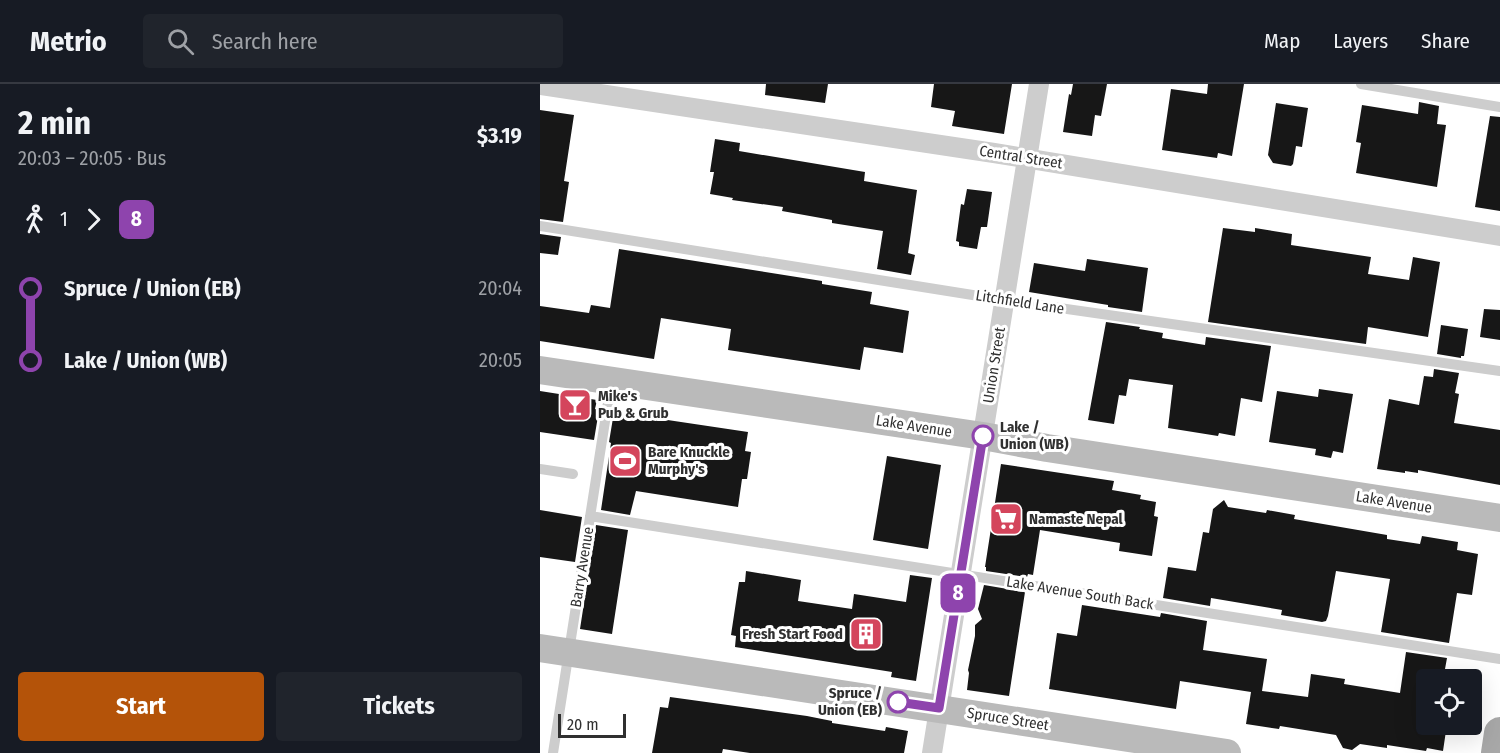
<!DOCTYPE html>
<meta charset="utf-8">
<style>
:root{--surface:#171b24;--page:#20242c;--text:#f1f3f6;--muted:#9ea1a6;--line:#363941;--accent:#b45309}
body{margin:0;font-family:"Fira Sans Condensed",sans-serif;background:var(--page);color:var(--text);height:100vh;display:flex;flex-direction:column;font-size:22px;white-space:nowrap}
*{box-sizing:border-box;margin:0}
p{font-size:20px;color:var(--muted)}
.icon{flex:none;width:33px;height:33px;fill:none;stroke:currentColor;stroke-width:2;stroke-linecap:round;stroke-linejoin:round}
.map{position:relative;flex:1;overflow:hidden}
.side{display:flex;flex-direction:column;background:var(--surface);width:540px}
.side>*{flex:none}
.badge{padding:0 12px;border-radius:9px;font-size:21px;line-height:39px}
.controls{position:absolute;left:876px;top:585px;display:grid;gap:12px}
.controls a{display:grid;place-items:center;width:66px;height:66px;border-radius:6px;background:var(--surface);box-shadow:0 6px 24px #0002;font-size:30px}
.scale{position:absolute;left:18px;bottom:15px;width:68px;box-sizing:border-box;padding-left:6px;border:3px solid #303030;border-top:0;font-size:16px;line-height:21px;white-space:nowrap;color:#303030;-webkit-text-stroke:4px #fff;paint-order:stroke}
.map>.badge{position:absolute;translate:-50% -50%;box-shadow:0 0 0 3px #fff}
.legs{display:flex;align-items:center;gap:9px;height:66px;padding:0 18px;font-size:20px}
.legs p{margin-inline-start:auto}
.headline{display:flex;align-items:center;justify-content:space-between;height:102px;padding:0 18px}
h1{font-size:33px;font-weight:700;line-height:45px}
.cta{display:flex;gap:12px;margin-top:auto;padding:12px 18px}
.cta a{flex:1;height:69px;border-radius:6px;background:var(--accent);color:#fff;font-size:24px;font-weight:700;line-height:69px;text-align:center}
.cta a+a{background:var(--page);color:var(--text)}
ul{padding:0 18px;list-style:none}
li{display:flex;align-items:center;gap:21px;height:72px;font-size:22px}
li i{display:grid;place-items:center;width:9px;height:100%;margin:0 8px;background:currentColor}
li i::after{content:'';width:15px;height:15px;margin:-8px;border:4px solid;border-radius:50%;background:var(--surface)}
li p{margin-inline-start:auto}
li:first-child i{background:linear-gradient(#0000 50%,currentColor 0)}
li:last-child i{background:linear-gradient(currentColor 50%,#0000 0)}
header{display:flex;align-items:center;gap:36px;box-sizing:border-box;height:84px;padding:0 30px;background:var(--surface);border-bottom:2px solid var(--line)}
header strong{font-size:28px}
nav{display:flex;gap:33px;margin-inline-start:auto;font-size:21px}
.search{width:420px;height:54px;background:var(--page);display:flex;align-items:center;gap:15px;box-sizing:border-box;padding:0 21px;border-radius:6px;color:var(--muted);font-size:22px}
main{display:flex;flex:1;min-height:0}
.map>svg:first-child{display:block}
</style>
<header>
<strong>Metrio</strong>
<div class="search"><svg class="icon" aria-label="search" viewBox="0 0 24 24"><circle cx="10" cy="10" r="6"/><path d="M15 15l6 6"/></svg>Search here</div>
<nav><a>Map</a><a>Layers</a><a>Share</a></nav>
</header>
<main>
<section class="side">
<div class="headline"><div><h1>2 min</h1><p>20:03 – 20:05 · Bus</p></div><b>$3.19</b></div>
<div class="legs"><svg class="icon" aria-label="walk" viewBox="0 0 24 24"><circle cx="13" cy="4" r="2"/><path d="M13 8l-2 6 4 7M11 14l-3 7M7 12l3-4h3l4 4"/></svg>1<svg class="icon" aria-label="forward" viewBox="0 0 24 24"><path d="M9 5l7 7-7 7"/></svg><b class="badge" style="background:#8e44ad;color:#fff">8</b></div>
<ul>
<li><i style="color:#8e44ad"></i><b>Spruce / Union (EB)</b><p>20:04</p></li>
<li><i style="color:#8e44ad"></i><b>Lake / Union (WB)</b><p>20:05</p></li>
</ul>
<div class="cta"><a>Start</a><a>Tickets</a></div>
</section>
<div class="map">
<svg width="960" height="669" viewBox="0 0 960 669">
<rect width="100%" height="100%" fill="#fff"/>
<!-- building -->
<path fill="#171717" d="M226 0H288L285 19 225 11Z
M394 0H472L464 50 412 42 415 27 391 23Z
M533 0H567L561 32 555 31 552 52 523 48 529 10 531 11Z
M668 0H704L692 72 678 69 677 74 622 66 631 5 667 10Z
M879 18 899 22 897 40 906 41 897 103 816 89 821 59 816 58 822 21 878 30Z
M736 19 768 24 762 63 756 62 753 80 751 82 733 79 728 71Z
M0 26 34 31 24 97 29 98 23 138 0 135Z
M950 32 960 33V127L935 123Z
M175 55 200 59 199 67 325 88 324 97 377 106 368 169 375 171 371 191 337 185 343 147 292 139V136L242 127 243 123 192 116 193 114 170 110 174 88H170Z
M427 105 452 108 447 143H441L437 165 419 162V158L416 157 421 120 424 121Z
M683 144 715 148V144L752 150 751 161 831 173 828 190 869 196 873 173 900 178 888 253 828 243 826 260 668 238Z
M0 150 21 153 18 171 0 169Z
M79 165 282 197V200L332 208 330 220 369 227 363 269 324 263 320 286 188 266 191 245 121 234 114 275 0 257V222L49 229 51 221 70 224Z
M547 175 608 184 602 228 568 223V221L489 208 494 179 545 187Z
M944 225 960 226V256L940 253Z
M566 238 600 243 599 245 623 249 622 254 665 261 666 253 731 262 722 318 701 314 695 352 679 349 678 352 628 344 633 301 589 295 586 312 579 311 574 340 548 336Z
M901 241 928 245 924 272H921V274L897 270Z
M894 285 919 289 915 309 919 310 914 339 960 346V401L878 386V389L865 387V389L837 385 849 315 879 321 884 292 893 293Z
M779 305 813 310 803 369 793 367 791 374 775 371 776 365 729 358 737 307 778 313Z
M0 307 57 316 55 325 59 326 54 356 0 348Z
M74 328 208 348 205 367 211 368 207 395H202L198 423 96 407 90 431 61 426 71 359 69 358Z
M347 372 401 381 388 465 333 456Z
M461 380 574 397 572 406 601 411 600 415 616 418 614 432 618 433 612 472 579 467 580 459 500 446 493 491 488 490 487 493 446 487V483H445Z
M684 416 688 423 726 429 727 426 755 431 754 435 847 451V455L880 460 882 452 918 458 917 466 938 470 932 511 917 509 909 559 841 548 850 495 796 487 788 532 786 537 782 538 741 531 742 526 671 514 670 522 623 514 628 483 656 487 663 448 669 449 673 425Z
M0 426 42 433 35 478 0 473Z
M56 441 88 446 72 550 40 545Z
M206 487 261 496 258 517 312 525 314 510 366 518 370 491 392 494 376 597 351 593 352 588 195 563 196 552 191 551 199 498H205Z
M444 501 485 508 469 612 427 606 429 589 428 586 435 552V541L442 535 438 525Z
M542 521 620 533 621 529 667 537 663 566 727 575 722 607 768 613 771 590 805 595 804 600 860 609 866 568 907 574 903 596H886V640H907L903 667 887 664 886 667 847 661V664L820 660 812 666 803 664 796 651 740 642 739 645 706 640 711 608 640 597 636 625 509 605 517 549 537 552Z
M130 613 267 632 292 637V639L345 647 346 643 368 647 364 669H210L183 665 182 669H112L120 623 128 624Z"/>
<g fill="none" stroke-linecap="round" stroke-linejoin="round">
<!-- lane -->
<path stroke="#cdcdcd" stroke-width="10" d="M821 0 960 23
M0 142 464 216 960 287
M0 385 33 390
M50 432 960 575
M13 669 71 299"/>
<!-- street -->
<path stroke="#cdcdcd" stroke-width="20" d="M0 1 454 69 960 152
M392 669 499 0"/>
<!-- secondary -->
<path stroke="#bababa" stroke-width="28" d="M0 286 443 352 507 364 960 434
M0 564 687 669"/>
<!-- primary -->
<path stroke="#a8a8a8" stroke-width="32" d="M957 669 960 649"/>
</g>
<g fill="none" stroke-linecap="round" stroke-linejoin="round">
<!-- line-1 casing -->
<g stroke="#fff" stroke-width="14">
<path id="line-1" d="M358 618 399 624 443 352"/>
</g>
<!-- line-1 -->
<use href="#line-1" stroke="#8e44ad" stroke-width="9"/>
</g>
<!-- icons -->
<defs>
<g id="bar-square" transform="scale(1.725)"><rect x="-9" y="-9" width="18" height="18" rx="4" fill="#d4455c" stroke="#fff"/><path d="M-6-5H6L.8 .8V4.5H3.5V6h-7V4.5H-.8V.8Z" fill="#fff"/></g>
<g id="stadium-square" transform="scale(1.725)"><rect x="-9" y="-9" width="18" height="18" rx="4" fill="#d4455c" stroke="#fff"/><path d="M0-5a6.5 5 0 1 0 0 10a6.5 5 0 1 0 0-10ZM-3.5-1.8h7v3.6h-7Z" fill="#fff"/></g>
<g id="supermarket-square" transform="scale(1.725)"><rect x="-9" y="-9" width="18" height="18" rx="4" fill="#d4455c" stroke="#fff"/><path d="M-6-5.5h2.5l.6 2H6L4.5 2H-2.5L-4.4-4H-6ZM-1.5 3.2a1.3 1.3 0 1 0 .1 0ZM3 3.2a1.3 1.3 0 1 0 .1 0Z" fill="#fff"/></g>
<g id="building-square" transform="scale(1.725)"><rect x="-9" y="-9" width="18" height="18" rx="4" fill="#d4455c" stroke="#fff"/><path d="M-4-6H4V6H1V3H-1V6H-4ZM-2.5-4.3h1.7v1.8h-1.7ZM.8-4.3h1.7v1.8H.8ZM-2.5-1h1.7V.8h-1.7ZM.8-1h1.7V.8H.8Z" fill="#fff"/></g>
</defs>
<g fill-rule="evenodd">
<use href="#bar-square" x="35" y="321"/>
<use href="#stadium-square" x="85" y="377"/>
<use href="#supermarket-square" x="466" y="435"/>
<use href="#building-square" x="326" y="550"/>
</g>
<!-- markers -->
<g fill="#fff" stroke="#8e44ad" stroke-width="3">
<circle cx="443" cy="352" r="10"/>
<circle cx="358" cy="618" r="10"/>
</g>
<g text-anchor="middle" dominant-baseline="central" stroke-width="6" stroke-linejoin="round" paint-order="stroke">
<!-- street labels -->
<g font-size="15" fill="#303030" stroke="#fff">
<text transform="translate(481 73) rotate(9)">Central Street</text>
<text transform="translate(480 218) rotate(9)">Litchfield Lane</text>
<text transform="translate(454 281) rotate(-81)">Union Street</text>
<text transform="translate(374 342) rotate(9)">Lake Avenue</text>
<text transform="translate(854 418) rotate(9)">Lake Avenue</text>
<text transform="translate(42 483) rotate(-81)">Barry Avenue</text>
<text transform="translate(540 509) rotate(9)">Lake Avenue South Back</text>
<text transform="translate(468 635) rotate(9)">Spruce Street</text>
</g>
<!-- poi labels -->
<g font-size="15" font-weight="bold" fill="#303030" stroke="#fff" text-anchor="start">
<text x="58" y="312">Mike's<tspan x="58" dy="17">Pub &amp; Grub</tspan></text>
<text x="108" y="368">Bare Knuckle<tspan x="108" dy="17">Murphy's</tspan></text>
<text x="489" y="435">Namaste Nepal</text>
<text x="303" y="550" text-anchor="end">Fresh Start Food</text>
</g>
<!-- stop labels -->
<g font-size="15" font-weight="bold" fill="#303030" stroke="#fff" text-anchor="start">
<text x="460" y="343">Lake /<tspan x="460" dy="17">Union (WB)</tspan></text>
<text x="342" y="609" text-anchor="end">Spruce /<tspan x="342" dy="17">Union (EB)</tspan></text>
</g>
</g>
</svg>
<div class="controls">
<a><svg class="icon" aria-label="locate" viewBox="0 0 24 24"><circle cx="12" cy="12" r="6"/><path d="M12 2v4M12 18v4M2 12h4M18 12h4"/></svg></a>
</div>
<div class="scale">20 m</div>
<b class="badge" style="left:418px;top:509px;background:#8e44ad;color:#fff">8</b>
</div>
</main>
